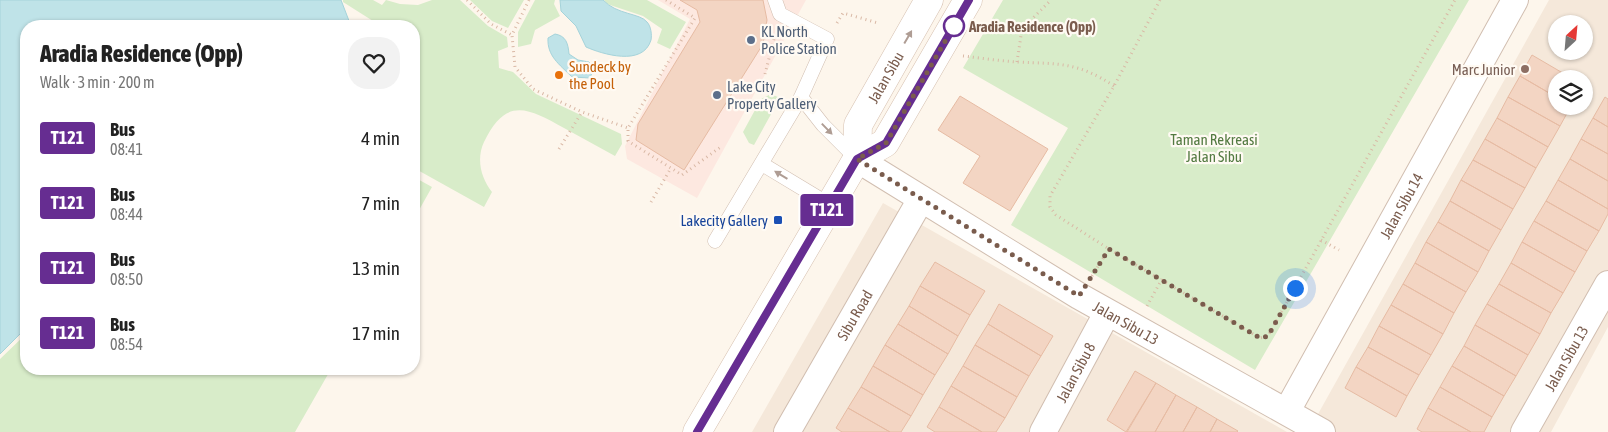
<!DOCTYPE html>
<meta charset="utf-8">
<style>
:root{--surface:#fff;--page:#f2f2f2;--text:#222;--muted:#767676}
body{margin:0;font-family:"Asap Condensed",sans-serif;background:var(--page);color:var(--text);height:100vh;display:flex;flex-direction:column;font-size:19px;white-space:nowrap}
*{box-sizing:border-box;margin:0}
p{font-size:16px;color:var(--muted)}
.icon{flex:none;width:28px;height:28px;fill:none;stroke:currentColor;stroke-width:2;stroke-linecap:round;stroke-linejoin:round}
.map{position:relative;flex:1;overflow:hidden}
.side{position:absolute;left:20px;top:20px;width:400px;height:355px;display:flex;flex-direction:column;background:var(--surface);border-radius:20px;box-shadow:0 1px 4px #0004}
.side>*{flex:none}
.badge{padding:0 10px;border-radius:4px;font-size:18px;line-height:32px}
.needle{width:32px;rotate:26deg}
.buttons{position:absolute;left:1548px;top:15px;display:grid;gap:10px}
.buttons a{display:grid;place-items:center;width:45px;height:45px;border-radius:50%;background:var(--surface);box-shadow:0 1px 4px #0004;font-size:25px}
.you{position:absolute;width:25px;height:25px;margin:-12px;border:4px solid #fff;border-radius:50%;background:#1a73e8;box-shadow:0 0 0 8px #1a73e833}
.map>.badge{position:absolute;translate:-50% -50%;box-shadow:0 0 0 2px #fff}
.round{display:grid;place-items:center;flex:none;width:52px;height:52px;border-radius:20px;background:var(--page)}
.head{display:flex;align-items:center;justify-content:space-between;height:85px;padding:0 20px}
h1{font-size:24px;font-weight:800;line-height:38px}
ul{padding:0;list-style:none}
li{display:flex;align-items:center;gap:15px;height:65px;padding:0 20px}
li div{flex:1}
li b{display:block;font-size:19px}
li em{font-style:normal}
li .badge{min-width:55px;font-weight:700;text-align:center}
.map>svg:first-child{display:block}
</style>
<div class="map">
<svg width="1608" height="432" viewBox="0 0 1608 432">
<rect width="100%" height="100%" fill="#fdf6ec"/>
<!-- residential -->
<path fill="#f5e8da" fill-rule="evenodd" d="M1549 0H1608V327L1551 432H1308ZM1556 24H1584V51H1556ZM1556 79H1584V106H1556Z
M883 203 1287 432H752Z"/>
<!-- commercial -->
<path fill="#fde8e0" d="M658 0H806L697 198 627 159 625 146 690 19Z"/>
<!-- green -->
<path fill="#d8ecc9" d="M343 0H373L382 5 386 0 400 4 418 5 432 0H460L488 26 507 37 508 47 498 51 499 68 513 72 536 94 621 134 622 144 615 156C598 147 581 137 564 128 528 108 506 96 484 142 476 159 481 178 492 192L484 207 414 168V26H375L373 21 343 2Z
M470 0H524L508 28 492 21Z
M535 0H555L554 4 560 16 535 30 531 44 518 47V32Z
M604 0H647L686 22 670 49 657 43 662 29 643 16 607 4Z
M1003 0H1469L1255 370 1011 225 1068 128 963 68Z
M771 94 780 98 754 145 749 143 743 132 761 99Z
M414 177 432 187 414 219Z
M26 334V369H331L295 432H0V359Z"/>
<!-- water -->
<path fill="#bfe3e8" stroke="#a5d3da" d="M0 0H341L351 26H26V328L0 354Z
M560 0H603C617 15 640 13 647 22 651 26 652 35 651 40 643 67 602 54 586 47L576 26 561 11Z
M555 34C566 36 568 43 569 54L578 60 589 62 594 68 590 78 572 77C559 64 547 56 548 38Z"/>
<!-- building -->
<path fill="#f3d5c3" stroke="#e6bba3" d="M680 0H763L767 20 763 44 684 170 636 140 638 124 700 22 697 10Z
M1532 55 1573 79H1556V97L1520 76Z
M1520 76 1556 97V106H1571L1560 126 1508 97Z
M960 96 1048 149 1010 211 963 183 980 156 938 130Z
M1508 97 1560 126 1548 147 1497 118Z
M1605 97 1608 99V127L1593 118Z
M1497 118 1548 147 1536 168 1485 139Z
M1593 118 1608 127V154L1581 139Z
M1485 139 1536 168 1525 188 1473 160Z
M1581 139 1608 154V181L1570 159Z
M1570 159 1608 181V209L1558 180Z
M1473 160 1525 188 1513 209 1461 180Z
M1461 180 1513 209 1501 230 1450 201Z
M1558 180 1608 209V214L1599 231 1546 201Z
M1450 201 1501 230 1489 251 1438 222Z
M1546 201 1599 231 1587 251 1534 221Z
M1534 221 1587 251 1575 272 1522 242Z
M1438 222 1489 251 1478 272 1426 242Z
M1426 242 1478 272 1466 292 1415 263Z
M1522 242 1575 272 1563 293 1511 263Z
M935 262 985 291 970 315 920 286Z
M1415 263 1466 292 1454 313 1403 284Z
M1511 263 1563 293 1551 313 1499 284Z
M1403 284 1454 313 1443 334 1391 305Z
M1499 284 1551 313 1540 334 1487 304Z
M920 286 970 315 958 336 909 306Z
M999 304 1053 336 1041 356 988 324Z
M1487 304 1540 334 1528 355 1475 325Z
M1391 305 1443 334 1431 355 1379 326Z
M909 306 958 336 948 354 898 324Z
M898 324 948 354 935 375 885 345Z
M988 324 1041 356 1029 376 975 345Z
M1475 325 1528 355 1516 376 1464 346Z
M1379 326 1431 355 1419 375 1368 347Z
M885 345 935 375 923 395 873 366Z
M975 345 1029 376 1017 397 963 366Z
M1464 346 1516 376 1504 396 1452 366Z
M1368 347 1419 375 1407 396 1356 367Z
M873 366 923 395 911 416 861 387Z
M963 366 1017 397 1005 418 951 386Z
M1452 366 1504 396 1492 417 1440 387Z
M1356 367 1407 396 1396 417 1345 388Z
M1135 371 1156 383 1126 432 1107 420Z
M1156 383 1176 395 1155 432H1127Z
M951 386 1005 418 996 432H982L939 407Z
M861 387 911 416 901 432H890L848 408Z
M1440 387 1492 417 1484 432H1471L1428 408Z
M1176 395 1197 407 1183 432H1155Z
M939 407 982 432H935L927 427Z
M1197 407 1217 419 1210 432H1183Z
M848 408 890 432H842L836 428Z
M1428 408 1471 432H1422L1417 429Z
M1217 419 1238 431 1237 432H1210Z"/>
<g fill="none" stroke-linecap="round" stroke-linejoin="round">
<!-- lane casing -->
<g stroke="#d1beb0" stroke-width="15">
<path id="lane" d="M801 97 823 125 857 159
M762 164 830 205
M715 241 801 97 827 39 780 14 775 0"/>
</g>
<!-- street casing -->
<g stroke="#d1beb0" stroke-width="28">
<g id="street">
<path id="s1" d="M857 159 1079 296 1322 432"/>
<path id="s2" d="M1287 411 1515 0"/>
<path id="s3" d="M787 432 921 199"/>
<path id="s4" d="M1043 432 1107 313"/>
<path id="s5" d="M1524 432 1608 284"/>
</g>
</g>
<!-- secondary casing -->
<g stroke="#d6c0b0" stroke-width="29">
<g id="secondary">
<path id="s6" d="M857 159 858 125 929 0"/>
<path d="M697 432 857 159 885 143 968 0"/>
</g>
</g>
<!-- path -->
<path stroke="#d9b8a5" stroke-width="3" stroke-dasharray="1 4" stroke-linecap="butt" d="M467 0 491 24 512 35
M529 0 512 35 515 67 533 89 582 112 628 128
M666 0 695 18 628 128V141L682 175 722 146
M1160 0 1114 86 1050 196V207L1056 215 1109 249 1260 338 1268 336 1455 0
M837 23 843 13 878 23
M963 56C981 58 1000 61 1018 62 1059 64 1078 62 1114 86
M1017 62 1022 29 1051 0
M765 74 776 31
M559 149 582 112
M651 202 671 168
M1321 240 1339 250
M1092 276 1109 249
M1147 306 1162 279"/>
<!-- lane -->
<use href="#lane" stroke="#fff" stroke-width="14"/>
<!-- street -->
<use href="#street" stroke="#fff" stroke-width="26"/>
<!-- secondary -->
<use href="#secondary" stroke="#fff" stroke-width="28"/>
</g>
<!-- one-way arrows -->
<defs><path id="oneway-solid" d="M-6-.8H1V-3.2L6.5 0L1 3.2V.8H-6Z" transform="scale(1.25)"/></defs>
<g fill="#af9d94">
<use href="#oneway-solid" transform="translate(908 37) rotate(-60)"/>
<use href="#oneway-solid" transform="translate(827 129) rotate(46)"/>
<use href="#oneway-solid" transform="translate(781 175) rotate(-149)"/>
</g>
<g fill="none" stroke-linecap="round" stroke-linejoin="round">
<!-- line casing -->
<g stroke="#fff" stroke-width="11">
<path id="line" d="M697 432 857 159 886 143 969 0"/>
</g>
<!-- line -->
<use href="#line" stroke="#662d91" stroke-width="8"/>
<!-- walk -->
<path stroke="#7a5c4d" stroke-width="5" stroke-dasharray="0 9" d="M954 26 886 143 857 159 1079 296 1109 249 1260 338 1268 336 1295 288"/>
</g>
<!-- markers -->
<circle fill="#fff" stroke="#662d91" stroke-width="2.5" cx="954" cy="26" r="10"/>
<g fill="#5c6f8a" stroke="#fffaf3" stroke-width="2">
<circle cx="751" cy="40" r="5"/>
<circle cx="717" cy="95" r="5"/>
</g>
<circle fill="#8d6e63" stroke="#fffaf3" stroke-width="2" cx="1525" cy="69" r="5"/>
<circle fill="#e8710a" stroke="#fffaf3" stroke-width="2" cx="559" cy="75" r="5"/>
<rect fill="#1a4fb4" stroke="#fffaf3" stroke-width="2" x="773" y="215" width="10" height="10" rx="2.5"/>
<g text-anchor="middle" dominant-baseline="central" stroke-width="4.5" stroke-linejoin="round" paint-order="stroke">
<!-- stop labels -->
<g font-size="15" font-weight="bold" fill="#7a5c4d" stroke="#fffaf3" text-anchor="start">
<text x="969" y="26">Aradia Residence (Opp)</text>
</g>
<!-- service labels -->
<g font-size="15" fill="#4e5e75" stroke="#fffaf3" text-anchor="start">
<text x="761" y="31">KL North<tspan x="761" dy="17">Police Station</tspan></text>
<text x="727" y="86">Lake City<tspan x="727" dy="17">Property Gallery</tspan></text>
</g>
<!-- food labels -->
<g font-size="15" fill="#c56008" stroke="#fffaf3" text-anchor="start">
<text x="569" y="66">Sundeck by<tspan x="569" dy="17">the Pool</tspan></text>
</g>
<!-- education labels -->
<g font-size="15" fill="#785e54" stroke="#fffaf3" text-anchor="end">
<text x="1515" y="69">Marc Junior</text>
</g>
<!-- street labels -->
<g font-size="15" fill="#7a5c4d" stroke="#fffaf3">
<text stroke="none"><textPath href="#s6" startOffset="89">Jalan Sibu</textPath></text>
<text stroke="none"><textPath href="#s2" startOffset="235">Jalan Sibu 14</textPath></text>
<text stroke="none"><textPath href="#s3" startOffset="135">Sibu Road</textPath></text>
<text stroke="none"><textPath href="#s1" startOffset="315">Jalan Sibu 13</textPath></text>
<text stroke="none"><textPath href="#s5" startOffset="85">Jalan Sibu 13</textPath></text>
<text stroke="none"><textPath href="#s4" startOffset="68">Jalan Sibu 8</textPath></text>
</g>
<!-- park labels -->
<g font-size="15" fill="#537a41" stroke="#fffaf3">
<text x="1214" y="139">Taman Rekreasi<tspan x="1214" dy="17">Jalan Sibu</tspan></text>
</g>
<!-- transit labels -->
<g font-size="15" fill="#164399" stroke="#fffaf3" text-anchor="end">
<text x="768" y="220">Lakecity Gallery</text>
</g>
</g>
</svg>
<div class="buttons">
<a><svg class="needle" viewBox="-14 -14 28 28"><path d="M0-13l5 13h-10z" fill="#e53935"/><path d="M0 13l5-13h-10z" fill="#767676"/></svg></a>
<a><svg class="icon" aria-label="layers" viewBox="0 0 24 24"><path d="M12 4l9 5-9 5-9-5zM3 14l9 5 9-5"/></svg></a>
</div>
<div class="you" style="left:1295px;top:288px"></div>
<b class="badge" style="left:827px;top:210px;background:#662d91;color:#fff">T121</b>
<section class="side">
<div class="head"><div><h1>Aradia Residence (Opp)</h1><p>Walk · 3 min · 200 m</p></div><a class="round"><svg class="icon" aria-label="heart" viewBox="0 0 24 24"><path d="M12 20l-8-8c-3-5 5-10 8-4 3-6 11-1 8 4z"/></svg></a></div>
<ul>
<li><span class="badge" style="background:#662d91;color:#fff">T121</span><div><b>Bus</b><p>08:41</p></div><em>4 min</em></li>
<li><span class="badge" style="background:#662d91;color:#fff">T121</span><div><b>Bus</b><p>08:44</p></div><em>7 min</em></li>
<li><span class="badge" style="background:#662d91;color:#fff">T121</span><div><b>Bus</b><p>08:50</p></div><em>13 min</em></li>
<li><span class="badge" style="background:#662d91;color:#fff">T121</span><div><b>Bus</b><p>08:54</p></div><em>17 min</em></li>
</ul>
</section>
</div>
